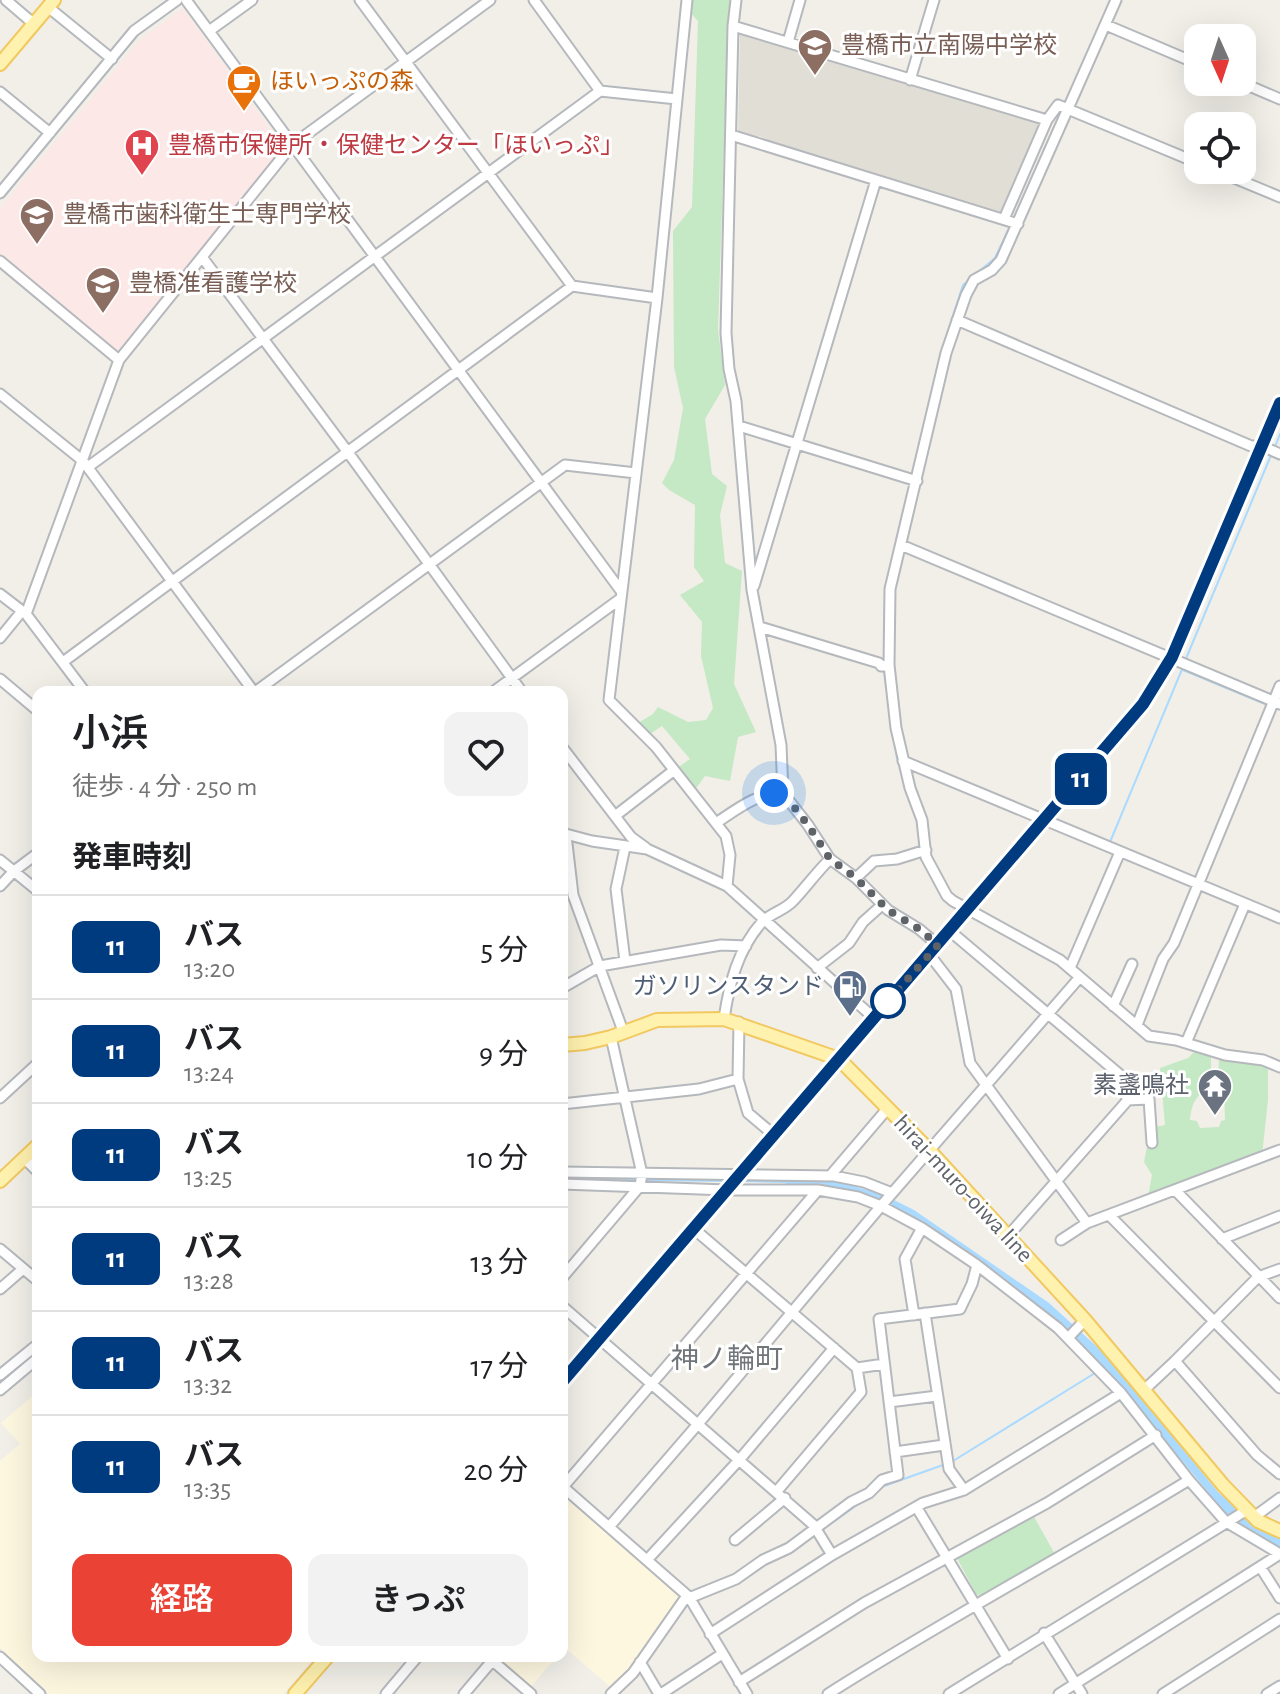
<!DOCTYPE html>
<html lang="ja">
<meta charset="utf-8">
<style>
:root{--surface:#fff;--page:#f2f2f2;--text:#202124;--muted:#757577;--line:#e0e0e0;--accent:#ea4335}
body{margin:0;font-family:"Alegreya Sans","Noto Sans JP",sans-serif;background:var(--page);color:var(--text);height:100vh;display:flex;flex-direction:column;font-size:30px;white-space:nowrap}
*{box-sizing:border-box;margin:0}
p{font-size:26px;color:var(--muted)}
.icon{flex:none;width:44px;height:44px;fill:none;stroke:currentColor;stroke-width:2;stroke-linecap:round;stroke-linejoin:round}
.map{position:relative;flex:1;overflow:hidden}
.sheet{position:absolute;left:32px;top:686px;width:536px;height:976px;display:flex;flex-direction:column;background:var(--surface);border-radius:16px;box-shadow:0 8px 32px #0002}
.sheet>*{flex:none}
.badge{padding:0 16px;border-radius:12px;font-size:28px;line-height:52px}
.needle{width:52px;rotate:177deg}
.fabs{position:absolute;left:1184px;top:24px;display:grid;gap:16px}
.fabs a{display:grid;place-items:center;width:72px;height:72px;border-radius:16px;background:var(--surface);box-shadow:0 8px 32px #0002;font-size:40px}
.you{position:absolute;width:40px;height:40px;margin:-20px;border:6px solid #fff;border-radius:50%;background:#1a73e8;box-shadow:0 0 0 12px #1a73e833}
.map>.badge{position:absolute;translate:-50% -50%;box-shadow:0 0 0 4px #fff}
h2{padding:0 40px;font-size:30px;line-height:72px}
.round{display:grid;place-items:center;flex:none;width:84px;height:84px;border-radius:16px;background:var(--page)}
.head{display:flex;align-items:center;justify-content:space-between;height:136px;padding:0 40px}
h1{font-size:38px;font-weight:600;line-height:60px}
.primary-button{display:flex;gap:16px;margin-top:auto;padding:16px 40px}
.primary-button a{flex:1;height:92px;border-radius:16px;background:var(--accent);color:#fff;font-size:32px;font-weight:600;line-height:92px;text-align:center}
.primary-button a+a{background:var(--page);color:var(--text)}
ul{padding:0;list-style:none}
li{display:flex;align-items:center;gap:24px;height:104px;padding:0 40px;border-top:2px solid var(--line)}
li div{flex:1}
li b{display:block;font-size:30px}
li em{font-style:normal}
li .badge{min-width:88px;font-weight:700;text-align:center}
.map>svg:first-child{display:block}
</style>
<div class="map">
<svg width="1280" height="1694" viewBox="0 0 1280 1694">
<rect width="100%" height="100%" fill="#f1efe8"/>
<!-- commercial -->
<path fill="#fef7e0" d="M38 1391V1656H316L283 1694H49L0 1648V1461L20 1444 1 1423Z
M562 1490 684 1596 630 1672 613 1689 565 1648 562 1651Z
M494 1656H557L531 1687Z"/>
<!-- education -->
<path fill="#e1ded6" d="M740 31 1041 123 1001 214 766 141 767 139 759 136 758 139 738 133Z"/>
<!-- medical -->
<path fill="#fce8e6" d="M183 8 283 147 119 350 115 351 0 255V208L140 40Z"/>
<!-- green -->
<path fill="#c5e8c5" d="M691 0H731L728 21 718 330 725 385 705 419 712 474 727 486 720 515 725 563 742 571 734 684 756 732 738 737 730 781 705 776 694 791 677 768 690 759 662 726 650 734 638 723 653 714 658 707 688 722 706 720 713 708 701 656 702 622 680 595 704 581 694 567 695 505 669 490 662 483 674 460 683 408 674 367 673 231 692 207 698 21 690 12Z
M1195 1051 1211 1056V1084C1197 1097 1192 1100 1190 1120L1197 1121 1200 1128 1219 1127 1221 1121 1225 1120 1224 1088 1218 1083 1219 1058 1268 1067V1100L1261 1164 1148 1197 1152 1175 1144 1162 1147 1147 1155 1146 1154 1127 1165 1125 1160 1068 1188 1058Z
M1033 1515 1056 1556 981 1596 976 1594 957 1558Z"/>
<!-- water -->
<path fill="#aadaff" d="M785 1180 841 1182 886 1196 914 1210 1049 1303 1105 1354 1218 1492 1251 1522 1280 1538V1550L1245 1531 1227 1515 1112 1376 1085 1350 928 1227 889 1205 853 1191 786 1186Z"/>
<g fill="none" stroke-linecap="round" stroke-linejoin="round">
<!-- stream -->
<path stroke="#aadaff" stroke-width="2" d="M1014 218 1047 144
M922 433 942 349 963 285 995 258 1011 224
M1275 447 1280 434
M884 660 885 593 892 559
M1185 661 1272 453
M1183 670 1270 706
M884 671 897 758 914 812
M1110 842 1183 667
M562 1178 637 1180
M643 1180 729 1181
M739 1181 785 1182
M953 1461 1095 1373
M823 1529 884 1486 943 1465
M799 1546 815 1535
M778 1558 790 1552"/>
<!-- minor casing -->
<g stroke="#b5b8bc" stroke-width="13">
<path id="minor" d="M6 0 34 24
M186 0 621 591
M360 0 572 286 657 298
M534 0 600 91
M687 0 657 298 609 700 656 747 726 836 730 855 727 886
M736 0 733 26 726 333 729 369 736 401 752 590 781 745 783 793 808 825 830 859 856 878 888 910 919 929 938 945
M1116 0 1001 260 992 270 974 280 966 295 946 353 890 589 889 665 896 728 910 788 922 820 926 857 947 896 953 901 1060 960 1149 1036 1176 1040 1225 1055 1263 1060 1280 1067
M48 7 112 59
M1106 25 1198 64
M733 26 1047 120 1058 105 1198 163
M209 31 252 0
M788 42 800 0
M910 80 934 0
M1240 82 1280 99
M0 92 50 133
M731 135 1018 224
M1215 170 1280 197
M0 193 134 31 177 0
M1004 219 1047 120
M202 257 347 451 522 692
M0 261 119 360
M957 320 1251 446H1262L1280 454
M0 394 83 461 254 692
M739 426 917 481
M88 467 600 91 677 99
M901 545 1280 704
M754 586 876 180
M0 594 26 614 85 692
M26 614 119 360 292 145 490 0
M760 627 879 663 881 666 889 665
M0 638 22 611
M63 662 572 286
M0 679 38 711
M255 692 565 465 636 473
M493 692 620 599
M562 747 631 837 646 848
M903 761 1280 918
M615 816 673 771
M716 823C736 810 758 792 783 793
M562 833 592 841 647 849 727 886 874 1018
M566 835 573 895 623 1031
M625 847 616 889 625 961
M0 860 38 891
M856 878 874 861 897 859 926 850
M0 886 14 871 38 853
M950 931 1125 1079 1127 1101 1008 1236
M929 954 956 989 970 1063 1087 1223
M817 968 849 943 863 922 882 905
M1070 968 1120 852
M562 988 600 966 721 945 746 946
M1113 1006 1132 964
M724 1019C729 984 738 949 762 922 771 913 785 910 793 901 806 887 816 873 830 859
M739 1022 738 1079 748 1113 774 1135
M1137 1025 1163 959 1174 943 1280 686
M1186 1043 1245 904
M0 1098 38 1063
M1127 1100 1149 1099 1152 1143
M562 1104 699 1089 738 1079
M24 1158 38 1172
M562 1172 834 1176 864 1182 892 1193
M830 1176 888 1108
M562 1184 727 1190H818L858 1197 881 1206 922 1228 977 1265 1058 1328 1121 1393 1189 1480 1226 1522 1280 1554
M1176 1191 1280 1298
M1110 1216 1280 1388
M694 1229 857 1368 861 1392 777 1491
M1222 1239 1280 1216
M1061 1240 1087 1223 1280 1150
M0 1249 38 1281
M1280 1269 1258 1277 1175 1361 1257 1455 1280 1474
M562 1278 640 1186 642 1174 611 1037
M0 1289 23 1269
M562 1306 817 1528
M925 1313 949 1469 964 1490
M914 1315 905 1259 922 1228
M1068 1338 1085 1320
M857 1368 884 1364
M0 1375 38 1344
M0 1390 38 1358
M1144 1390 1175 1361
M889 1402 937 1396
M895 1452 944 1445
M562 1486 689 1597 747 1694
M563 1487 818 1190
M917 1508 1008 1659
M1254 1517 1280 1498
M609 1527 698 1424 881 1206 1080 977
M816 1529 832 1555
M735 1540 785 1498
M647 1560 740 1459 834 1348
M1261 1568 1280 1598
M1044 1633 1082 1694
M710 1634 832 1555 923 1503 964 1490 1121 1393
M487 1656 531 1694
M0 1657 40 1694
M640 1662 659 1694
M739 1682 864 1603 1047 1503 1156 1435
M386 1694 418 1656
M464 1694 492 1661
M611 1694 633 1673 684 1600 736 1579 763 1560 789 1548 851 1502 869 1493 882 1480 898 1475 879 1319 960 1309 972 1284 977 1265
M661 1694 722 1654
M828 1694C946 1619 1070 1553 1189 1480
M949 1694 1247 1510
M1059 1694 1280 1554
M1163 1694 1280 1619
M1267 1694 1280 1686"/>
</g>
<!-- major casing -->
<g stroke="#f2c960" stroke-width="16">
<path id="major" d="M0 64 54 0
M562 1045 585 1043 611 1037 657 1020 724 1019 839 1059 929 1150 1085 1320 1223 1485 1258 1521 1280 1531
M0 1181 38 1145
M562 1382 1143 704 1172 657 1280 403
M295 1694 328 1656"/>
</g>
<!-- minor -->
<use href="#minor" stroke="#fff" stroke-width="9"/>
<!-- major -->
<use href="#major" stroke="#fff2af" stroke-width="12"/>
</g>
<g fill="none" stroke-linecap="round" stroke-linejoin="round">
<!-- line casing -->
<g stroke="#fff" stroke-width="18">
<path id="line" d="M562 1382 1143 704 1172 657 1280 403"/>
</g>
<!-- line -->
<use href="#line" stroke="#003b80" stroke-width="12"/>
<!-- walk -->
<path stroke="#5f6368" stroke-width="8" stroke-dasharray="0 14.4" d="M774 793H783L808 825 830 859 856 878 888 910 919 929 938 945 888 1001"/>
</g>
<!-- icons -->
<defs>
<g id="school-pin" transform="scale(1.8)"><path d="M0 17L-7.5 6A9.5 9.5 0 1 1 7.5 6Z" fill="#8d6e63" stroke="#fff"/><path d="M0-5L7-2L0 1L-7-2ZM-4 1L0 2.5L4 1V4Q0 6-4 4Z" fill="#fff"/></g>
<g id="cafe-pin" transform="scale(1.8)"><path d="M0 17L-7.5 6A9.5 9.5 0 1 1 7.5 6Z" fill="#e8710a" stroke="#fff"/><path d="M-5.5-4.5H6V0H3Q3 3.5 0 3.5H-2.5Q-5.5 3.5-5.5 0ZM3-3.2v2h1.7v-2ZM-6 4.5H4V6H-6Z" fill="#fff"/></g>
<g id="hospital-pin" transform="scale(1.8)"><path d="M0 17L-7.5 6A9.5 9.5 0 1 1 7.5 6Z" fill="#e0444e" stroke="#fff"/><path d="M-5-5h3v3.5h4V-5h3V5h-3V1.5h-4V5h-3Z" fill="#fff"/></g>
<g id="university-pin" transform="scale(1.8)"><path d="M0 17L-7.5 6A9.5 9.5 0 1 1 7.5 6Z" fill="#8d6e63" stroke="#fff"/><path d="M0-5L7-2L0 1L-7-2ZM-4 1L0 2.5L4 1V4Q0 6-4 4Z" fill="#fff"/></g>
<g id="fuel-pin" transform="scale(1.8)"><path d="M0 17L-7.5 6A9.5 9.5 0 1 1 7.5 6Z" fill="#5c6f8a" stroke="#fff"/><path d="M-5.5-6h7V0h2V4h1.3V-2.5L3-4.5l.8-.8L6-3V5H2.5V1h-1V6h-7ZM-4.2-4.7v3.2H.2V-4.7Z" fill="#fff"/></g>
<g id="temple-pin" transform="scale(1.8)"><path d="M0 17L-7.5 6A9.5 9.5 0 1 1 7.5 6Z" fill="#6b7280" stroke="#fff"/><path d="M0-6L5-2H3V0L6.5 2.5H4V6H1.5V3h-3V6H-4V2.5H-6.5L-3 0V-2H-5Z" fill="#fff"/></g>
</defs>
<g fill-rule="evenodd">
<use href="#school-pin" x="815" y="46"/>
<use href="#cafe-pin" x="244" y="82"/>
<use href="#hospital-pin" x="142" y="146"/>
<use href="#university-pin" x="37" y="215"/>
<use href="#university-pin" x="103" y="284"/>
<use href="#fuel-pin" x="850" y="987"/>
<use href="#temple-pin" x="1215" y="1086"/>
</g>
<!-- markers -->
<circle fill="#fff" stroke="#003b80" stroke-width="4" cx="888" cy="1001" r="16"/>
<g text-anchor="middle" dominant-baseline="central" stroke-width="6" stroke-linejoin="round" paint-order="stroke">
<!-- education labels -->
<g font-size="24" fill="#785e54" stroke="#fff" text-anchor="start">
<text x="841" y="46">豊橋市立南陽中学校</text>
<text x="63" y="215">豊橋市歯科衛生士専門学校</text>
<text x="129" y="284">豊橋准看護学校</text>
</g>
<!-- food labels -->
<g font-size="24" fill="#c56008" stroke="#fff" text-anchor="start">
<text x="270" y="82">ほいっぷの森</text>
</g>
<!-- health labels -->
<g font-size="24" fill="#be3a42" stroke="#fff" text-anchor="start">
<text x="168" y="146">豊橋市保健所・保健センター「ほいっぷ」</text>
</g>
<!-- service labels -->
<g font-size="24" fill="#4e5e75" stroke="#fff" text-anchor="end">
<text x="824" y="987">ガソリンスタンド</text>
</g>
<!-- worship labels -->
<g font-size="24" fill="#5b616d" stroke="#fff" text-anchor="end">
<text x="1189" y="1086">素盞鳴社</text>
</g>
<!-- street labels -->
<g font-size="24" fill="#5f6368" stroke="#fff">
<text transform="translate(963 1189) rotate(47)">hirai-muro-oiwa line</text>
</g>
<!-- quarter labels -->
<g font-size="28" fill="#70757a" stroke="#fff">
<text x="727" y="1360">神ノ輪町</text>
</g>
</g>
</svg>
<div class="fabs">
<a><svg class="needle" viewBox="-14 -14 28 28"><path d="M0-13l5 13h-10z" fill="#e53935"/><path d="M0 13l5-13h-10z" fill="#757577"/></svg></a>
<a><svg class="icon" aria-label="locate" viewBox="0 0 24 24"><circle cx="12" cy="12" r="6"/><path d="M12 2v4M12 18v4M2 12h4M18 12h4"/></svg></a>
</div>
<div class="you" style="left:774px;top:793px"></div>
<b class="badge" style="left:1081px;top:779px;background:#003b80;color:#fff">11</b>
<section class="sheet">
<div class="head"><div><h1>小浜</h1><p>徒歩 · 4 分 · 250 m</p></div><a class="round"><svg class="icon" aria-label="heart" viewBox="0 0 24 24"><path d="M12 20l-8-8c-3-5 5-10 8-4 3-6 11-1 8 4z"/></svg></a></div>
<h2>発車時刻</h2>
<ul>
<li><span class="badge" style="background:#003b80;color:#fff">11</span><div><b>バス</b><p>13:20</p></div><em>5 分</em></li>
<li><span class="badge" style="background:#003b80;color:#fff">11</span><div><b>バス</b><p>13:24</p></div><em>9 分</em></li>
<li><span class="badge" style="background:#003b80;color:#fff">11</span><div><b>バス</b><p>13:25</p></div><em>10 分</em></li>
<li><span class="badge" style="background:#003b80;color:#fff">11</span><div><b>バス</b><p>13:28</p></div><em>13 分</em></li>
<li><span class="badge" style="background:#003b80;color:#fff">11</span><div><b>バス</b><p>13:32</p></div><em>17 分</em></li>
<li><span class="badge" style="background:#003b80;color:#fff">11</span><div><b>バス</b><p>13:35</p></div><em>20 分</em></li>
</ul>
<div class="primary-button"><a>経路</a><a>きっぷ</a></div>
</section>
</div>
